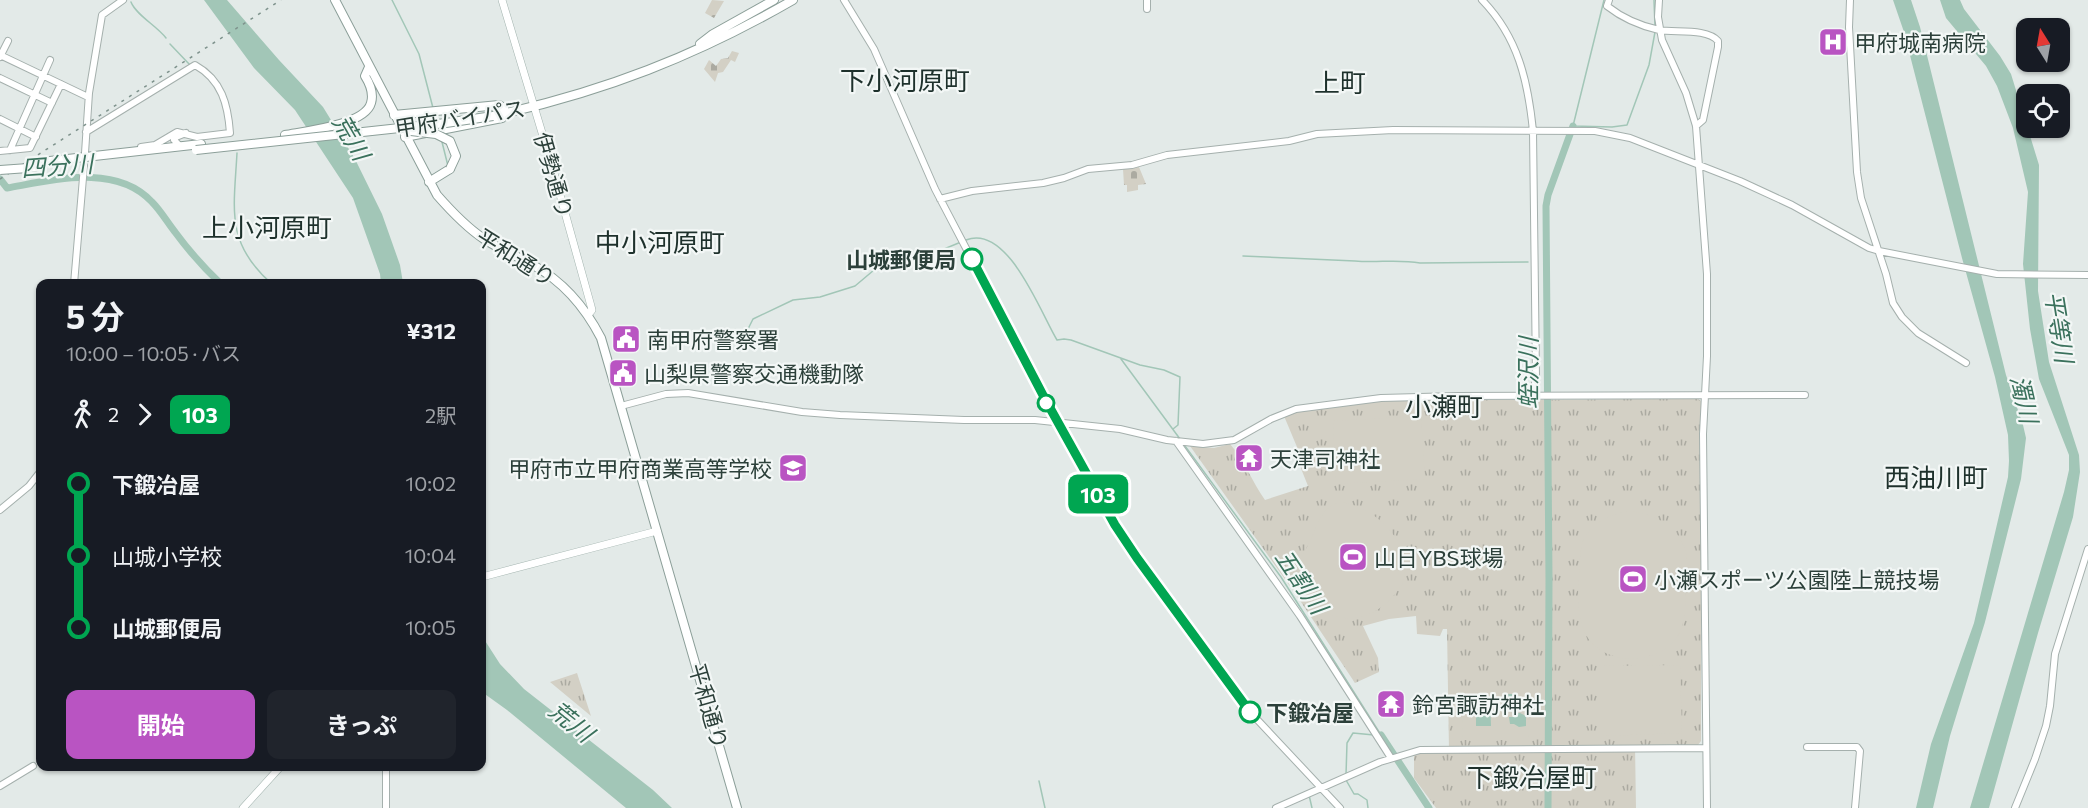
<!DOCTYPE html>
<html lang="ja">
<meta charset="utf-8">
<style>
:root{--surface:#171b24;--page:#20242c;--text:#f1f3f6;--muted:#9ea1a6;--accent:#b954c2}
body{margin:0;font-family:Commissioner,"Noto Sans JP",sans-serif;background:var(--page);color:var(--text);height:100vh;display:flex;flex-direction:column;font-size:22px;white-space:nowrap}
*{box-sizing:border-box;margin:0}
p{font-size:20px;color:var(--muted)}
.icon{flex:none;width:33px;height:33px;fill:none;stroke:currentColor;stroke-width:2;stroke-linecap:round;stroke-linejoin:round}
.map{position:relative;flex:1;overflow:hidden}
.drawer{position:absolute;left:36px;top:279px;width:450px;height:492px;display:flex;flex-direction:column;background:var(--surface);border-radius:12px;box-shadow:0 2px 4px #0004}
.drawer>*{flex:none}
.badge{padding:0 12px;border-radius:9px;font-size:21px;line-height:39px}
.needle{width:39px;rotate:349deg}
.fabs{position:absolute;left:2016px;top:18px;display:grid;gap:12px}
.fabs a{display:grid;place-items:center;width:54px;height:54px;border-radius:12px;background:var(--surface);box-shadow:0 2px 4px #0004;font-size:30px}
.map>.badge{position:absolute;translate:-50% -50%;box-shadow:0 0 0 3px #fff}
.legs{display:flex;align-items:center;gap:9px;height:66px;padding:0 30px;font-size:20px}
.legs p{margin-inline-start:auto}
.head{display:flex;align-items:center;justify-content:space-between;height:102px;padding:0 30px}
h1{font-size:33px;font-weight:700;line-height:45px}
.primary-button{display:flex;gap:12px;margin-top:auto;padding:12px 30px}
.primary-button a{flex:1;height:69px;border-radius:12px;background:var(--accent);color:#fff;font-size:24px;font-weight:700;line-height:69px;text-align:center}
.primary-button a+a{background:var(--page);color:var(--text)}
ul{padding:0 30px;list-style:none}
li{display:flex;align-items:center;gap:21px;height:72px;font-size:22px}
li i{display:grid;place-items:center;width:9px;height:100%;margin:0 8px;background:currentColor}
li i::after{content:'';width:15px;height:15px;margin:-8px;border:4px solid;border-radius:50%;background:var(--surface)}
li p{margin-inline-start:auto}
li:first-child i{background:linear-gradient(#0000 50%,currentColor 0)}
li:last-child i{background:linear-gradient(currentColor 50%,#0000 0)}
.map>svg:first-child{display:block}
</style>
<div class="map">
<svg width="2088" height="808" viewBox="0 0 2088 808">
<defs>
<pattern id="grass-tufts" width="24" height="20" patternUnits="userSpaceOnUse" patternTransform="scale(1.5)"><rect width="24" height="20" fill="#d3d0c5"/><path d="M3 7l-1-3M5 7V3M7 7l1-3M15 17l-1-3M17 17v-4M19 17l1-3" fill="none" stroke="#abaaa1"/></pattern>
<pattern id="cemetery-stones" width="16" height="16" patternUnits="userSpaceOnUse" patternTransform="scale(1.5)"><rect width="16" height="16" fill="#d3d0c5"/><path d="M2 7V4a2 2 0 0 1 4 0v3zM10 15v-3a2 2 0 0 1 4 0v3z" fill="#abaaa1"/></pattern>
</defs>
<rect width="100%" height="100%" fill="#e3eae8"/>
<!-- grass -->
<path fill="url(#grass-tufts)" d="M1697 398 1701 401V741L1698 745H1635L1636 808H1436L1414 778V753L1449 751 1447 629H1443L1440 636 1417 634 1416 616 1389 619 1363 626 1378 658 1379 672 1355 683 1297 596 1190 446 1214 448 1230 444C1245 461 1252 482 1265 500L1308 486 1294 451 1297 447 1284 416C1348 395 1420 400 1487 400 1557 400 1627 399 1697 398Z
M577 673 591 716 550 682Z"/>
<!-- cemetery -->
<path fill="url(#cemetery-stones)" d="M712 0 724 1 714 18 705 13Z
M732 51 739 53 735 62 731 60 723 72 718 73 715 82 704 69 709 60 716 66 721 59 728 58Z
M1139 167 1146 184 1138 185V190L1127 192V185H1124L1123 169Z"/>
<!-- pitch -->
<path fill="#d3d0c5" d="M1421 416 1425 479 1336 484 1333 421Z
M1339 502C1372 505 1408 538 1405 572 1404 579 1404 583 1399 589 1394 596 1387 603 1380 608 1347 632 1302 611 1299 570 1298 561 1308 546 1312 537 1319 521 1322 509 1339 502Z
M1629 511C1656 514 1684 529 1687 559 1688 568 1687 578 1686 587 1686 623 1683 651 1640 658 1629 660 1618 658 1608 654 1576 641 1577 604 1579 575 1580 562 1579 546 1586 535 1596 520 1612 514 1629 511Z
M1680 665 1682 733 1603 736V666Z
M1462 688H1528L1529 740H1463Z"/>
<!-- water -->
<path fill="#a2c6b7" d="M204 0H227L279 60 323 107 355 159 382 214 400 265 403 283H381L380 274 353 198 295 110 254 68Z
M1893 0H1911L1920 27 2006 375 2023 425 2026 438 2021 479 1985 622 1950 736 1933 808H1916L1931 744 1974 623 2008 477 2009 461 2008 435 1995 377 1962 258 1904 32Z
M1940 0H1960L1964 9 2000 56 2011 74 2039 165 2038 291 2049 362 2079 455 2080 472 2073 517 2038 633 1989 808H1970L2064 492 2069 470V455L2039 379 2030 329 2023 264 2028 192 2013 128 1997 86 1986 66 1946 18Z
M482 636 500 664 524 689 653 790 672 808H626L507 710 482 692Z
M1508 694H1518V709H1509Z
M1476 697H1490L1491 726H1476Z
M1517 713H1520L1526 716V726L1519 727 1514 724H1510L1509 717H1513Z"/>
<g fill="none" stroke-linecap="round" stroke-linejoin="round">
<!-- stream -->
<path stroke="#a2c6b7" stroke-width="1.5" d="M392 0 419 54 433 108
M1604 0 1573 126 1612 127 1627 125 1649 65 1655 32
M1654 0 1655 27
M131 2C136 15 157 26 166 38
M170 44 190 65
M442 142 448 166
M237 153C234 209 225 243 272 284
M966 240C1008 223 1041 314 1057 340L1064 339 1071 340 1140 365 1164 370 1180 377 1178 425 1173 429
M1243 256C1280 258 1318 259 1355 261 1377 263 1398 259 1420 263L1528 262
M743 339 753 319 793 300 820 297 855 286 874 270 891 265 910 263 961 242
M1121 359 1180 439
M1185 446 1281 577 1381 735H1379
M1346 775 1347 743 1353 733 1374 735
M1346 780 1354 794H1358L1367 800 1368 808
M1039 781 1045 808
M1309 795 1312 808"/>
<!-- river -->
<path stroke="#a2c6b7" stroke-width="7" d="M0 179 7 188C53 180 116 163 152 202 161 211 167 222 175 232 189 251 204 268 221 284
M1381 735 1429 808
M1548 808 1549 579 1546 206 1548 195 1573 126"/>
<!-- secondary casing -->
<g stroke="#a5b0ad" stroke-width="8">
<path id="secondary" d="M844 0 874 49 935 189 1045 399 1115 525 1137 558 1251 713 1340 808
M1147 0V9
M1482 0C1518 37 1528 81 1533 131L1536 377 1533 396
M1609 0 1607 6C1621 17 1641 26 1659 30 1675 33 1707 28 1718 41V47L1703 120 1696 126
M1659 0 1658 17 1662 40 1686 93 1696 126 1707 274V356L1703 434 1707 808
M1850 0 1849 27 1857 172 1861 198 1886 274 1893 303 1902 317 1918 333 1966 363
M0 55 88 97
M0 57 8 41
M0 78 52 103
M0 119 36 137
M86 132 195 65C222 80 228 105 230 133L197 137 177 132 155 145 141 147
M180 146 174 140 176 137 186 133
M10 150 50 60
M0 151 30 148 61 84
M85 153 89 93 102 15 123 0
M940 199 972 191 1043 183 1064 178 1088 169 1132 165 1167 155 1289 141 1317 134 1393 130 1595 131 1630 138 1740 181 1792 205 1869 248 1879 251 1997 274 2088 275
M74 284 84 166
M621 406 666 394 688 393 802 412 840 415 964 420H1035L1120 429 1167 440 1203 444 1234 440 1271 419 1296 409 1381 398 1458 396 1805 395
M1176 441 1300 616 1391 758
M0 510 29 486 40 472
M1807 747H1857L1860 751 1855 808
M0 786 33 766
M386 808V766
M1276 808 1380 762 1420 750 1706 748
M2015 808 2035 759 2046 726 2050 706 2055 654 2088 549"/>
</g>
<!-- primary casing -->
<g stroke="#a3b4af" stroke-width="8">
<path id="primary" d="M502 0 552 166 591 306 592 310 588 315
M482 577 657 531
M243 808 281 766"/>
</g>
<!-- highway casing -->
<g stroke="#8c9f99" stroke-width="10">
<path id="highway" d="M335 0 437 195C451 211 466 227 484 239 499 249 517 256 533 265 564 282 585 307 601 338L737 808
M700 44 713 34 774 0
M394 115 499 105 504 108
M493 116C603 92 696 56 793 0
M285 135C306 131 365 125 371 103 374 93 370 84 365 76L369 67
M405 137 502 118
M41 162 201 144
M429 182 450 169"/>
</g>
<!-- secondary -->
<use href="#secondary" stroke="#fff" stroke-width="6"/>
<!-- primary -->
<use href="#primary" stroke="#fff" stroke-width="7"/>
<!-- highway -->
<use href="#highway" stroke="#fff" stroke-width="8"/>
<!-- rail -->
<path stroke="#7e928c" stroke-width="1.5" stroke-dasharray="3 6" stroke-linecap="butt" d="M0 179 281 0"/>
<!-- highway-bridge casing -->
<g stroke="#8c9f99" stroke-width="10" stroke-linecap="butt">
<path id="highway-bridge" d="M411 131 436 134 450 141 456 156 450 169
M196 150 446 123 493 116
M0 170 42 167"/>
</g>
<!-- highway-bridge -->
<use href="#highway-bridge" stroke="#fff" stroke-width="8"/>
</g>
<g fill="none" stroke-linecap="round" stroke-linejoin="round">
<!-- line-1 casing -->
<g stroke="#fff" stroke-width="14">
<path id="line-1" d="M972 259 1045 399 1115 525 1137 558 1250 712"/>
</g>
<!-- line-1 -->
<use href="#line-1" stroke="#00a651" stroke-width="9"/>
</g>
<!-- icons -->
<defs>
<g id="hospital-square" transform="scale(1.5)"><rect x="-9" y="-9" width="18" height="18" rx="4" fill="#b954c2" stroke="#f3f7f6"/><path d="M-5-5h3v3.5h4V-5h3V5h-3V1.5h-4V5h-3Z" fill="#fff"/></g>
<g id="civic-square" transform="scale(1.5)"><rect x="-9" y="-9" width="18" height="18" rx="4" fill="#b954c2" stroke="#f3f7f6"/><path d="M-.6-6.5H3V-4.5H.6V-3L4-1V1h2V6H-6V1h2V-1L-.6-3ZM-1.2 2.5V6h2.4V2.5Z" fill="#fff"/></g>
<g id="temple-square" transform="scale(1.5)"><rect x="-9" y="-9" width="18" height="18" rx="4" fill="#b954c2" stroke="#f3f7f6"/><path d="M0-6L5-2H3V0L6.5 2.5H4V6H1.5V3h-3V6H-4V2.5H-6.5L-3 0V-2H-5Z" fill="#fff"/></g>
<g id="school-square" transform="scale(1.5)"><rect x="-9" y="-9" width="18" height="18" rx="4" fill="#b954c2" stroke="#f3f7f6"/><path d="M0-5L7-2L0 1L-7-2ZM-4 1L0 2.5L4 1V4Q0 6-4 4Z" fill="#fff"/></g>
<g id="stadium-square" transform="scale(1.5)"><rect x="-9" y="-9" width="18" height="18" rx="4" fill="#b954c2" stroke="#f3f7f6"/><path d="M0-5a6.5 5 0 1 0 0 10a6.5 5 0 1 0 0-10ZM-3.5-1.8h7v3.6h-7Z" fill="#fff"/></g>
</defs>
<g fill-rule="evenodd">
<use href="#hospital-square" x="1833" y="42"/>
<use href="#civic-square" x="626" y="339"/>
<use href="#civic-square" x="623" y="373"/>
<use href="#temple-square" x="1249" y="458"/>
<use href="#school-square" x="793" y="468"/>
<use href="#stadium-square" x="1353" y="557"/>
<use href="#stadium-square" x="1633" y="579"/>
<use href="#temple-square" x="1391" y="704"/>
</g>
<!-- markers -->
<g fill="#fff" stroke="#00a651" stroke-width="3">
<circle cx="972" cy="259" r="10"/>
<circle cx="1046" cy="403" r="8"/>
<circle cx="1250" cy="712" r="10"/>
</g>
<g text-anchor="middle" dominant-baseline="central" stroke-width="4.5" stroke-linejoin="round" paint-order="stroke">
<!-- poi labels -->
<g font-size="22" fill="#2c403a" stroke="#f3f7f6" text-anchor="start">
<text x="1854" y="42">甲府城南病院</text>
<text x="647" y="339">南甲府警察署</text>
<text x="644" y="373">山梨県警察交通機動隊</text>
<text x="1270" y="458">天津司神社</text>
<text x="772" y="468" text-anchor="end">甲府市立甲府商業高等学校</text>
<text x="1374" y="557">山日YBS球場</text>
<text x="1654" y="579">小瀬スポーツ公園陸上競技場</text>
<text x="1412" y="704">鈴宮諏訪神社</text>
</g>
<!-- street labels -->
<g font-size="22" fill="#2c403a" stroke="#f3f7f6">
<text transform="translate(460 118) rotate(-9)">甲府バイパス</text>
<text transform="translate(554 175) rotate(74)">伊勢通り</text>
<text transform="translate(516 257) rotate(32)">平和通り</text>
<text transform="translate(709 706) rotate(74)">平和通り</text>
</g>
<!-- stop labels -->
<g font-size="22" font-weight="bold" fill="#2c403a" stroke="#f3f7f6" text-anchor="end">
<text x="956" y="259">山城郵便局</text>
<text x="1266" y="712" text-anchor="start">下鍛冶屋</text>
</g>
<!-- water labels -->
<g font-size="24" font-style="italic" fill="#3a715c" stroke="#f3f7f6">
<text transform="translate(352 137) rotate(60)">荒川</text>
<text transform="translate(57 165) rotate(-4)">四分川</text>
<text transform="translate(2060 327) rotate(81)">平等川</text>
<text transform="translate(1527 373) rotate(-90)">蛭沢川</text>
<text transform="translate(2025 399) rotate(77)">濁川</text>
<text transform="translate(1302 581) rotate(56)">五割川</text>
<text transform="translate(572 721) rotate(39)">荒川</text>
</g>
<!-- quarter labels -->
<g font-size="26" fill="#1e312c" stroke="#f3f7f6">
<text x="905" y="79">下小河原町</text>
<text x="1340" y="81">上町</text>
<text x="267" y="226">上小河原町</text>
<text x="660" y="241">中小河原町</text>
<text x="1444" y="405">小瀬町</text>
<text x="1936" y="476">西油川町</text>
<text x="1532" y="776">下鍛冶屋町</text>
</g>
</g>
</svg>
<div class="fabs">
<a><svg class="needle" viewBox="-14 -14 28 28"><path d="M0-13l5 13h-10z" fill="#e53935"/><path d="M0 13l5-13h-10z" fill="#9ea1a6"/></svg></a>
<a><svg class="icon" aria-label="locate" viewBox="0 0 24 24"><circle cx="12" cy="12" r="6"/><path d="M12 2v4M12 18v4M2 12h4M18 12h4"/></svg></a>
</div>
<b class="badge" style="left:1098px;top:494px;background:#00a651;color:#fff">103</b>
<section class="drawer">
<div class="head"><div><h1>5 分</h1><p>10:00 – 10:05 · バス</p></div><b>¥312</b></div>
<div class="legs"><svg class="icon" aria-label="walk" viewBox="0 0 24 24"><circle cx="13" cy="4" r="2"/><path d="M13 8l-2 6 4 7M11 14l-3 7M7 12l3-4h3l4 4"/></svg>2<svg class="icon" aria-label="forward" viewBox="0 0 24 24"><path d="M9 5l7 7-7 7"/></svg><b class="badge" style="background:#00a651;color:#fff">103</b><p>2駅</p></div>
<ul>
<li><i style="color:#00a651"></i><b>下鍛冶屋</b><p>10:02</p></li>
<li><i style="color:#00a651"></i><span>山城小学校</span><p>10:04</p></li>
<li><i style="color:#00a651"></i><b>山城郵便局</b><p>10:05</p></li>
</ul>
<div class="primary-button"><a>開始</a><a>きっぷ</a></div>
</section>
</div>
